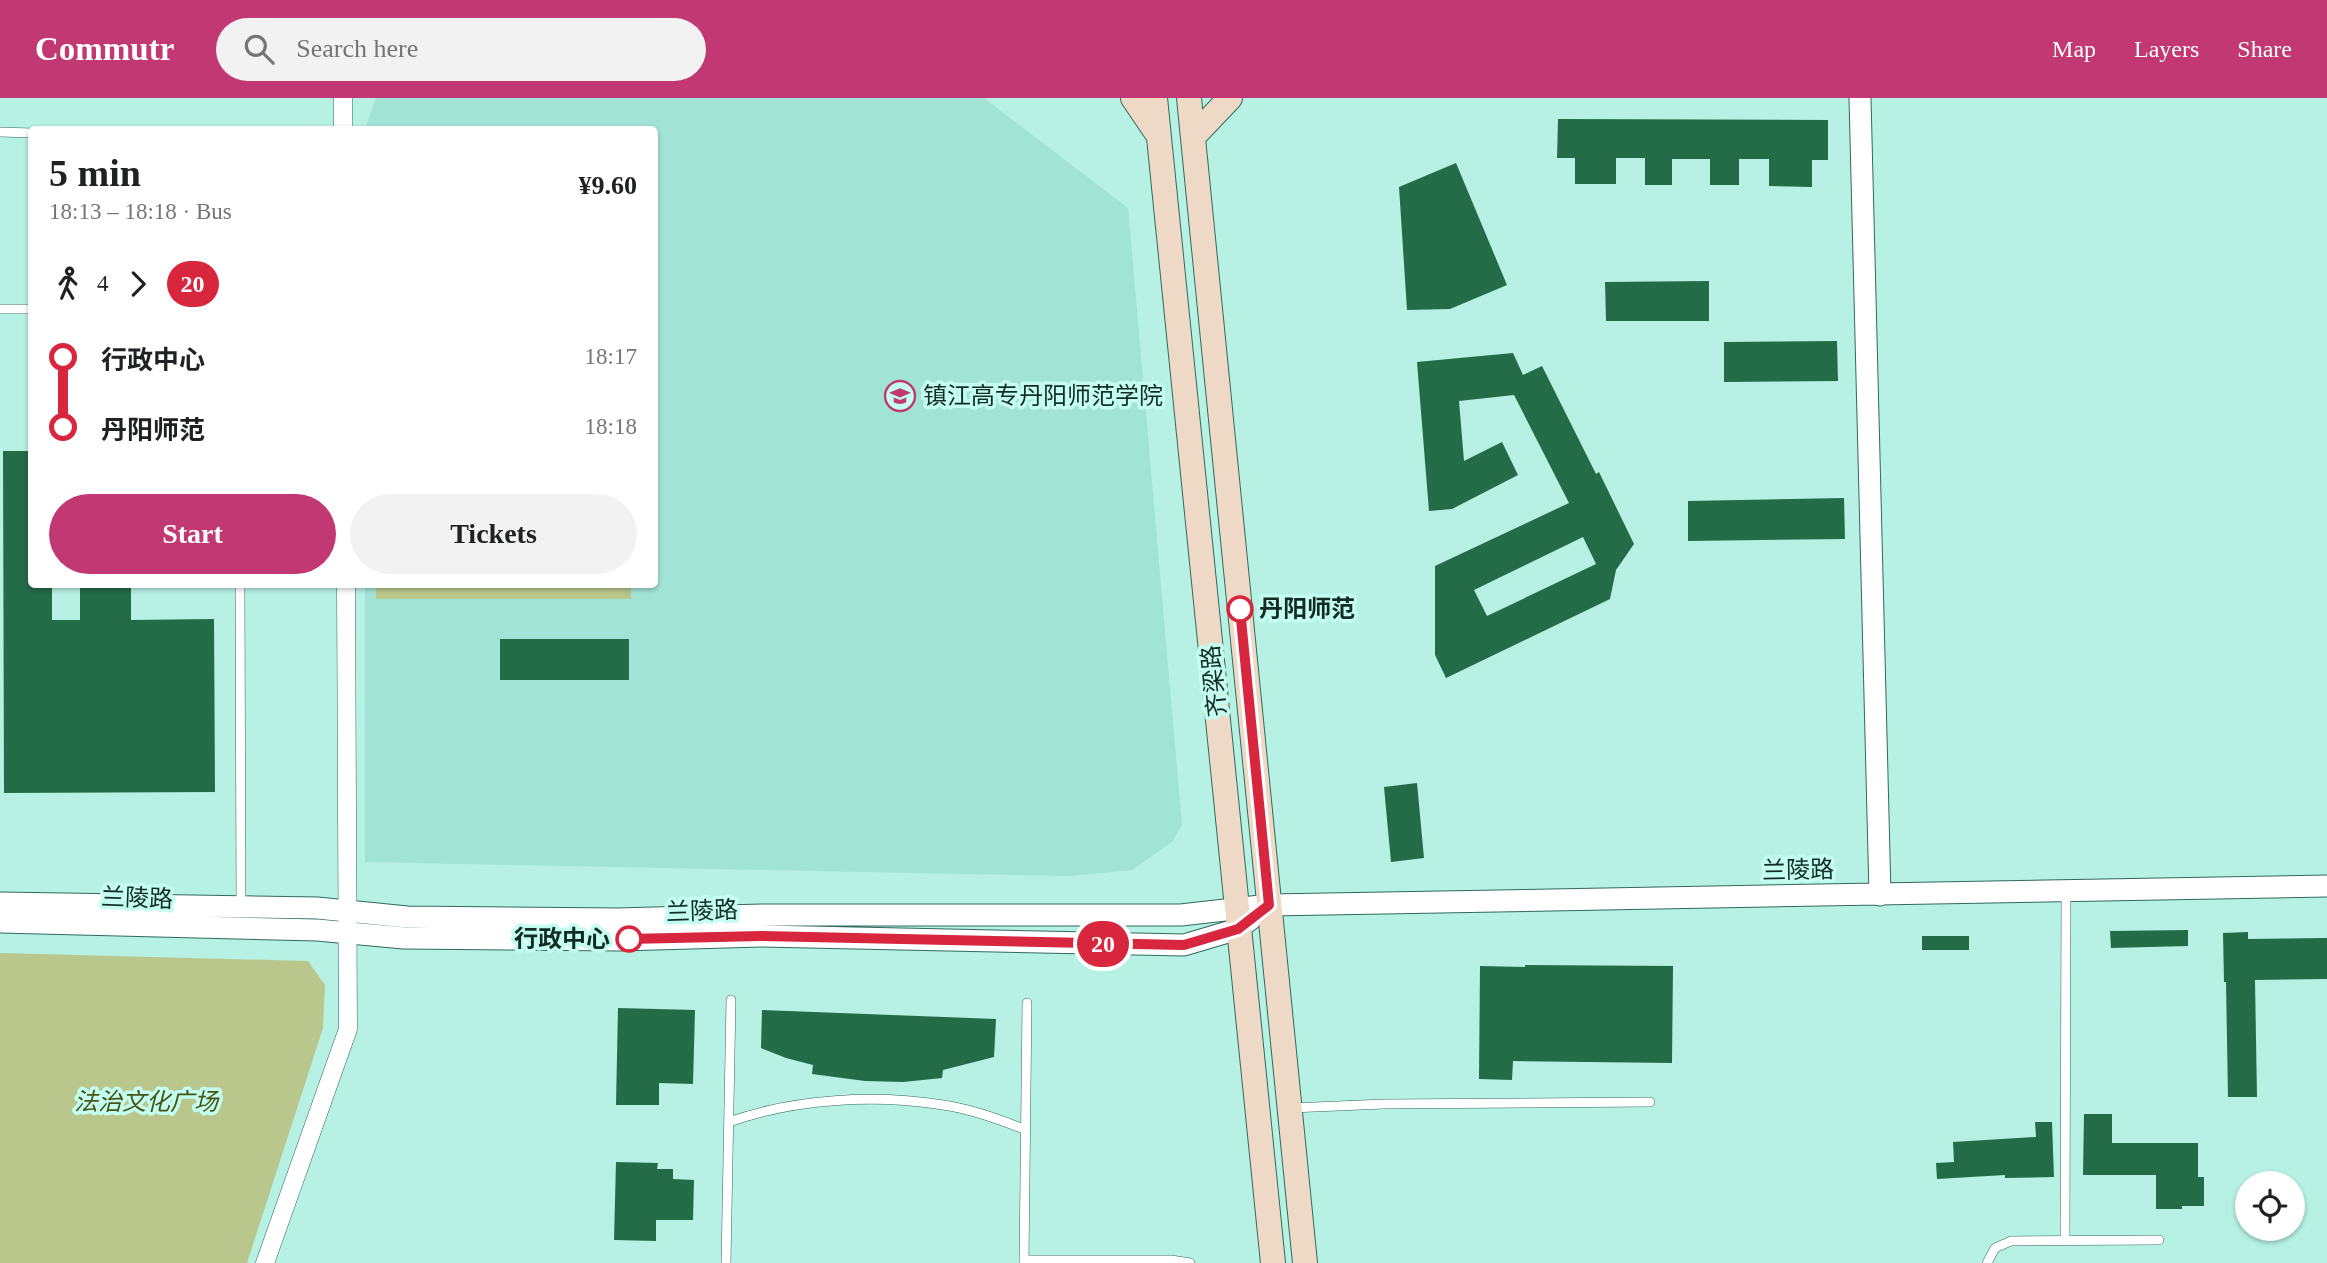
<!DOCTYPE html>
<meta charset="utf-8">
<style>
:root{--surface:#fff;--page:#f2f2f2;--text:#202124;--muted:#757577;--accent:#c13872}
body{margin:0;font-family:"Times New Roman","Noto Sans SC",serif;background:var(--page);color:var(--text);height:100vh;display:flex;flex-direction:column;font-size:26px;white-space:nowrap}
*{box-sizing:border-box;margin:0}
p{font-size:23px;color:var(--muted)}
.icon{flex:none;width:38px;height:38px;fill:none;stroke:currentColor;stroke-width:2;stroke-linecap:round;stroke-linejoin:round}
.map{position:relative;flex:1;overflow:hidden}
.panel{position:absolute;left:28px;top:28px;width:630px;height:462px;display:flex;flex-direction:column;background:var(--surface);border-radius:7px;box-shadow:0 2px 5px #0004}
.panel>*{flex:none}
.badge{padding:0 14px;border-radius:23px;font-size:24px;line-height:46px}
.buttons{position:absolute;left:2235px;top:1073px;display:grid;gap:14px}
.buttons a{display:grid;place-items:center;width:70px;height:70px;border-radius:50%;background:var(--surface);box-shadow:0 2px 5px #0004;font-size:35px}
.map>.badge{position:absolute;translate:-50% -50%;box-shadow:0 0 0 4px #fff}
.legs{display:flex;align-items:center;gap:10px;height:77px;padding:0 21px;font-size:23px}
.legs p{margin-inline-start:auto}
.overview{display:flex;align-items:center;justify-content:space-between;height:119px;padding:0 21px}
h1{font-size:38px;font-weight:600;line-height:52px}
.cta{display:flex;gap:14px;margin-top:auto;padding:14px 21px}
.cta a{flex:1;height:80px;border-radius:42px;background:var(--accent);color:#fff;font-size:28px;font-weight:600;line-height:80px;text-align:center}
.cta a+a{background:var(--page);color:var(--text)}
ul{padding:0 21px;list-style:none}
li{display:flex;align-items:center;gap:24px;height:70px;font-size:26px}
li i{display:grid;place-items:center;width:10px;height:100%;margin:0 9px;background:currentColor}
li i::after{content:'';width:18px;height:18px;margin:-9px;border:5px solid;border-radius:50%;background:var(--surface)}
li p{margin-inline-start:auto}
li:first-child i{background:linear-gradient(#0000 50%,currentColor 0)}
li:last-child i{background:linear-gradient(currentColor 50%,#0000 0)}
header{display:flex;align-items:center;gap:42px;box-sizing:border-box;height:98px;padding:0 35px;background:var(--accent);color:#fff}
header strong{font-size:33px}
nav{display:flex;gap:38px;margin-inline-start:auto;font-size:24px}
.search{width:490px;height:63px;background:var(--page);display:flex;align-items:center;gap:18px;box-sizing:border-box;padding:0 24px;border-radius:38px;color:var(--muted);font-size:26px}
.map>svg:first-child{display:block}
</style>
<header>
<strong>Commutr</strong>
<div class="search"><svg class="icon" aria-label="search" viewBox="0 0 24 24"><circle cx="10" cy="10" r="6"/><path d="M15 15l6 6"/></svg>Search here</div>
<nav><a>Map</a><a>Layers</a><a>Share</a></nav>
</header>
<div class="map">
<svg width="2327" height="1165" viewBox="0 0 2327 1165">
<rect width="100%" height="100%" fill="#b6f1e3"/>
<!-- built -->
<path fill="#a1e3d5" d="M376 0H984L1128 110 1182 727 1172 744 1132 772 1069 778 365 764V487L654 486V32L365 31Z"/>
<!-- green -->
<path fill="#b9c78c" d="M376 487H631V501H376Z
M0 855 308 863 325 887 323 930 247 1165H0Z"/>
<!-- building -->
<path fill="#246b48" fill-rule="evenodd" d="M1558 21 1828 22V62H1812V89L1769 88V61H1739V87H1710V61H1672V87H1645V60H1616V86H1575V60H1557Z
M1456 65 1507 187 1450 211 1407 212 1399 89Z
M1709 183V223H1606L1605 184Z
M1837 243 1838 283 1724 284V244Z
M1513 255 1523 277 1542 268 1596 376 1599 374 1634 446 1616 472 1610 501 1446 580 1435 557V468L1569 405 1514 297 1459 303 1464 363 1502 344 1518 377 1452 411 1429 413 1417 264ZM1583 439 1596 466 1487 518 1474 492Z
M3 353H32V486H52V522H80V486H131V522L214 521 215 694 4 695Z
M1844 400 1845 441 1688 443V403Z
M500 541H629V582H500Z
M1417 685 1424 760 1391 764 1384 689Z
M2188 832V848L2111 850 2110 833Z
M2248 834V841L2327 840V881L2255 882 2257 999H2228L2226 884H2224L2223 835Z
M1922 838H1969V852H1922Z
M1525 867 1673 868 1672 965 1513 963 1512 982 1479 981 1480 868 1525 869Z
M618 910 695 912 693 986 659 985V1007H616Z
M762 912 996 921 994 959 943 972 942 980 903 984 865 983 812 976 813 967 786 960 761 950Z
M2084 1016H2112V1045H2198V1079H2204V1108H2182V1111H2156V1077H2083Z
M2035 1024H2052L2054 1079 2005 1080V1077L1937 1081 1936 1065 1954 1064 1953 1044 2036 1039Z
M616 1064 658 1065 657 1071H673V1081L694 1082 693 1122H656V1143L614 1142Z"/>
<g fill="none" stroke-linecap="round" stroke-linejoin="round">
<!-- service casing -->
<g stroke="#31695e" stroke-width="10">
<path id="service" d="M0 34 32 35
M0 211H32
M240 486 241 809
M1291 1010 1384 1006 1650 1004
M729 1024C793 1001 874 996 943 1007 971 1011 999 1021 1026 1032
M2065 1142 2066 794
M1024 1162H1171L1190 1165
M726 1165 731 902
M1024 1165 1027 905
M1987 1165 1995 1150 2011 1143 2159 1142"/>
</g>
<!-- minor casing -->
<g stroke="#31695e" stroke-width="19">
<path id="minor" d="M343 0V32
M265 1165 348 931 346 486"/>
</g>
<!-- tertiary casing -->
<g stroke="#31695e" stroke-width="23">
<path id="tertiary" d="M1860 0 1880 797
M0 805 317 810 407 819 618 821 762 817H1181L1269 807 2327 788
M0 824 317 832 404 840 621 842 761 838 1184 847 1238 831 1251 821"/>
</g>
<!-- secondary casing -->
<g stroke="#31695e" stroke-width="26">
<path id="secondary" d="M1133 0 1156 34
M1155 0 1273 1165
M1189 0 1305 1165
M1193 39 1230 0"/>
</g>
<!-- service -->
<use href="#service" stroke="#fff" stroke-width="9"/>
<!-- minor -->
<use href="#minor" stroke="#fff" stroke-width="18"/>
<!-- tertiary -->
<use href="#tertiary" stroke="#fff" stroke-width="21"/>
<!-- secondary -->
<use href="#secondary" stroke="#eed9c6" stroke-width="24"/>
</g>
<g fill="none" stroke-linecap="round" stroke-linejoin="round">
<!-- line-1 casing -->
<g stroke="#fff" stroke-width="16">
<path id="line-1" d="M629 841 761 838 1184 847 1238 831 1269 807 1240 511"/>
</g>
<!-- line-1 -->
<use href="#line-1" stroke="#d7263d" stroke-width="10"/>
</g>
<!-- icons -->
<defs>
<g id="school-ring" transform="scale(1.575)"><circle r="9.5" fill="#c3fef0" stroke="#c13872" stroke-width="1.5"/><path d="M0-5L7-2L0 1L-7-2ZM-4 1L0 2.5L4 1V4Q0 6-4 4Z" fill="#c13872"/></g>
</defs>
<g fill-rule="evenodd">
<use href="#school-ring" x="900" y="298"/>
</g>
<!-- markers -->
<g fill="#fff" stroke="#d7263d" stroke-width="3.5">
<circle cx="1240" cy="511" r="12"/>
<circle cx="629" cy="841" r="12"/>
</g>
<g text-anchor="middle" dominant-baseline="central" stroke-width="7" stroke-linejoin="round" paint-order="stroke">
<!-- poi labels -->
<g font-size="24" fill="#142b26" stroke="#c3fef0" text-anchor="start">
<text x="923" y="298">镇江高专丹阳师范学院</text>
</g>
<!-- stop labels -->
<g font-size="24" font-weight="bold" fill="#142b26" stroke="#c3fef0" text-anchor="start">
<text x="1259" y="511">丹阳师范</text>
<text x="610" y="841" text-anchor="end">行政中心</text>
</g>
<!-- street labels -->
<g font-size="24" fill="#142b26" stroke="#c3fef0">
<text transform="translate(1214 583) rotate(-96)">齐梁路</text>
<text transform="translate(1798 772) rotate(-1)">兰陵路</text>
<text transform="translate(137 800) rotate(2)">兰陵路</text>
<text transform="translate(702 813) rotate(-2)">兰陵路</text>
</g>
<!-- park labels -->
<g font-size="24" font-style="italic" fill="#485314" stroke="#c3fef0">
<text x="146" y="1004">法治文化广场</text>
</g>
</g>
</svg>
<div class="buttons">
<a><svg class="icon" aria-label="locate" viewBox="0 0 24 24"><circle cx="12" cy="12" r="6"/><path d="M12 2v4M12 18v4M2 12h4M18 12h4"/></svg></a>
</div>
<b class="badge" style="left:1103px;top:846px;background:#d7263d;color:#fff">20</b>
<section class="panel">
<div class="overview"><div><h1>5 min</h1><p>18:13 – 18:18 · Bus</p></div><b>¥9.60</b></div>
<div class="legs"><svg class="icon" aria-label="walk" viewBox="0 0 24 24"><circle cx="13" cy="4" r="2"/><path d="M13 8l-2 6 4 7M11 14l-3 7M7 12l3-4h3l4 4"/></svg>4<svg class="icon" aria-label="forward" viewBox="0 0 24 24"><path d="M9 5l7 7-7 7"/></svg><b class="badge" style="background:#d7263d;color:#fff">20</b></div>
<ul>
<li><i style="color:#d7263d"></i><b>行政中心</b><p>18:17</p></li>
<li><i style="color:#d7263d"></i><b>丹阳师范</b><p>18:18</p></li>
</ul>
<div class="cta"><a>Start</a><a>Tickets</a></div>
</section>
</div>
